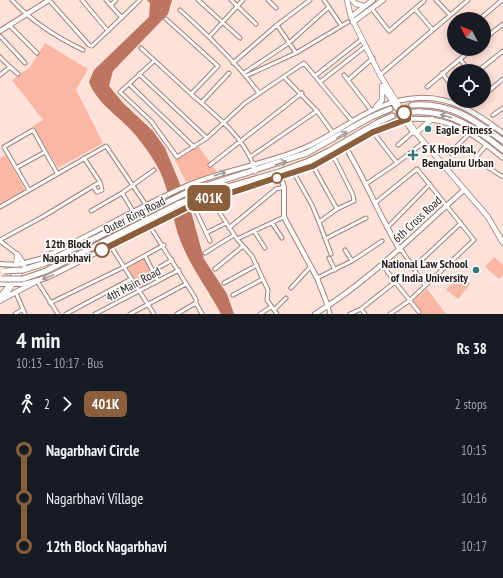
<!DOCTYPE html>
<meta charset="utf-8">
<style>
:root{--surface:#171b24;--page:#242831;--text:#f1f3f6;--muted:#9ea1a6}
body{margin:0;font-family:"PT Sans Narrow",sans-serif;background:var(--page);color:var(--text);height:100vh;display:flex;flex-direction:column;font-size:15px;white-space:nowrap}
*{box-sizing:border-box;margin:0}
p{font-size:13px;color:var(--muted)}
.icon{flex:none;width:22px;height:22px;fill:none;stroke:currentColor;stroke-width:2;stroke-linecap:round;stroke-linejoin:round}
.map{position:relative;height:314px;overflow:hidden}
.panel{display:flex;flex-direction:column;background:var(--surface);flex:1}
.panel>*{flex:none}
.badge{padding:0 8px;border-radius:6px;font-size:14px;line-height:26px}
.needle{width:26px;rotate:312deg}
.buttons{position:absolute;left:447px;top:12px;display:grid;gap:8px}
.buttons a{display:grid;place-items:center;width:44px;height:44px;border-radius:50%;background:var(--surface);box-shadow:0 2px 10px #0003;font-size:20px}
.map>.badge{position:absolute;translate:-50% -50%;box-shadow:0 0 0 2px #fff}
.legs{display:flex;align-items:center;gap:6px;height:44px;padding:0 16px;font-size:13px}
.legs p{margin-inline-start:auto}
.summary{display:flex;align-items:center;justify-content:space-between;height:68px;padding:0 16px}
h1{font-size:22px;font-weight:700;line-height:30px}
ul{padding:0 16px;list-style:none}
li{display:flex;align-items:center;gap:14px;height:48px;font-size:15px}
li i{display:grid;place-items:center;width:6px;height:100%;margin:0 5px;background:currentColor}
li i::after{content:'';width:10px;height:10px;margin:-5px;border:3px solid;border-radius:50%;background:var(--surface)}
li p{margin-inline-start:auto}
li:first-child i{background:linear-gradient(#0000 50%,currentColor 0)}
li:last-child i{background:linear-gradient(currentColor 50%,#0000 0)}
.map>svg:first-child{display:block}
</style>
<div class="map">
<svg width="503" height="314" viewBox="0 0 503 314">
<rect width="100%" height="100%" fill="#fee1d8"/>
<!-- green -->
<path fill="#fab8a4" d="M45 43 88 69 76 90 103 143 58 168 33 126 43 120 12 80 30 67Z
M198 146 217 172 186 182 175 160Z
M6 155 25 190 0 204V158Z
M147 257 159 277 140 289 128 268Z
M494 257 503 265V275L499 279 485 267Z
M458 275 470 284 458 299 446 290Z
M427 289 446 314H422L413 301Z"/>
<!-- water -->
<path fill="#bd755f" d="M147 0H172L168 14 113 71 109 86 123 103 153 131 165 148 190 208 204 259 227 294 234 314H221C208 289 191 268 181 242 171 217 170 187 156 164 149 152 138 137 128 127 114 113 96 101 89 82L94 70 149 17 150 3Z"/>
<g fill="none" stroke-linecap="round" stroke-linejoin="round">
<!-- trunk-tunnel -->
<path stroke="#d3b9b1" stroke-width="5" stroke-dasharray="5 2.5" stroke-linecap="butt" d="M390 109 412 105
M392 116 413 112"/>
<!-- minor casing -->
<g stroke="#a08076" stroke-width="5">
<path id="minor" d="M12 0C32 22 56 37 83 50
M49 0 89 45 92 46 140 0
M82 0 108 31
M106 0 122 18
M198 0 240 38
M231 0 256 24
M268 0 276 8
M324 0 341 25
M436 0 450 15
M111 5 116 0
M372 9 389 31 424 1
M415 9 432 29
M180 10C209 36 236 62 259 93
M481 18 502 0
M166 19 218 66 191 94C214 114 242 135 253 164
M277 25 296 53
M10 26 37 53
M0 36 25 63
M209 37 243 0
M484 39 503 24
M141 48 191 94
M0 57 10 67
M460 59 469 71
M154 61 120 92 151 121 177 157 207 138 245 103 304 63 352 121
M233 63 277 25 310 0
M478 71 503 51
M244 73 289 43 329 7
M442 73 454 89
M139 74 207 138
M0 75 10 67 18 74
M344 75 371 110
M380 75 468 0
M246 76 296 53 348 22
M315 76 362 39
M284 77 317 111 333 133
M348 80 373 58
M320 82 366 46
M129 84 194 147
M427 87 472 49
M484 95 503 79
M471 101H473
M201 103 229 73
M493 115 503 108
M373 132 397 163
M398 145 413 132
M486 145 475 159 503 177
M450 153 470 133
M333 155 353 195 354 201 337 209
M250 157 317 111
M210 165 302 93
M313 166 337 209 319 222 331 254
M16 168 45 152
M294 173 312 205 319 222
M366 184 397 163 423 143
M93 186 97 192 102 190 100 182
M29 190 4 147 33 130 57 173
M122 193 154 170
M210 198 237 239 252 256 268 290 267 300 277 314
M375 203 417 169 474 240 409 301 390 314
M193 205 210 241
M0 207 106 146 146 205
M91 211 122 193 133 211
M272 223 282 238
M149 225 196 299V303L177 314
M229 228 276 189 284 187
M387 228 430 184
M254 231 265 248
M206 233 226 223
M237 239 284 217
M325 239 366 218
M0 240 44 216 100 182 84 158
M0 241 17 254
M110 245 154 314
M401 249 425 286
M345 250 352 261
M205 253 234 235
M145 256 158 281
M329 258 335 270
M414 267 461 223
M215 269 243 246
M153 271 172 260
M317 278 352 261 382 241
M37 281 58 314
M395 282 419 312
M224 283 257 265
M291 288 311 266
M16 293 25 314
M233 295 263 279
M50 303 124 267 164 245
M196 303 202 314
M328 306 330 314
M361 309 365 314
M274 310 286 298
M15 314 23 309
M66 314 131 279
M95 314 179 270
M130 314 186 284
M260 314 271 307
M350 314 361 309 395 282 382 264"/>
</g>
<!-- tertiary casing -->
<g stroke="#a08076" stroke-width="6">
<path id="tertiary" d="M0 31 49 0
M346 148C366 181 380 217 400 250
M280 176 284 187V217L317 278 328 306
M0 264 17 265 40 259C91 236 139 206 191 184 228 169 267 164 304 148 344 131 372 100 418 98 452 96 478 114 503 133
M0 284H24L46 278C96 255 142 225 193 205 232 189 275 183 314 165 341 153 380 121 408 119 451 116 472 133 503 158
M315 314C371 280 415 233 463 191"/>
</g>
<!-- secondary casing -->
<g stroke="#a08076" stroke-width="6">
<path id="secondary" d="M347 0 351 17 380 75 416 133 488 217 503 243
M352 0 356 4 365 6
M351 17 373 0
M353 22 383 0
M382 86 413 132 416 133
M376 107 382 100V88
M416 133 432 119
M0 296C12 285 17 269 17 254L24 264 23 268 7 293 0 301
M3 299 37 281"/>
</g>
<!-- trunk casing -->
<g stroke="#a08076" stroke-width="7">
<path id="trunk" d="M412 105C451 102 473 119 503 141
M413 112C449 110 476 128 503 150
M253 164 255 171
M23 270 45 263 190 191 307 153 371 117 390 109
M23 279 46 271 180 203 204 194 279 172 309 161 329 151 377 123 392 116"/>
</g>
<!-- minor -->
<use href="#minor" stroke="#fff" stroke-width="3"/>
<!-- tertiary -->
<use href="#tertiary" stroke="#fff" stroke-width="4"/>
<!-- secondary -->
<use href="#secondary" stroke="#fff" stroke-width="4.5"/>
<!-- trunk -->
<use href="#trunk" stroke="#fff" stroke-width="5"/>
<!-- trunk-bridge casing -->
<g stroke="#a08076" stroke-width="7" stroke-linecap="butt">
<path id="trunk-bridge" d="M4 271 23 270
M2 279H23"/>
</g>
<!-- trunk-bridge -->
<use href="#trunk-bridge" stroke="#fff" stroke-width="5"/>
</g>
<!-- one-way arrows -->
<defs><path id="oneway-shaft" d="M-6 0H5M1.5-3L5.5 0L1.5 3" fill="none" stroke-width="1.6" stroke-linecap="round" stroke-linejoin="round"/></defs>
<g stroke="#9e9897">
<use href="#oneway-shaft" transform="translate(446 116) rotate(-164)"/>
<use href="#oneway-shaft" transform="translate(342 135) rotate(-32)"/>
<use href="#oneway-shaft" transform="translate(281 163) rotate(-18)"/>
<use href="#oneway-shaft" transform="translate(220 174) rotate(-17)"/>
<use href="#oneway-shaft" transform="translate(48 277) rotate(157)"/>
</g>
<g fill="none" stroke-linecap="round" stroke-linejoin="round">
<!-- line-1 casing -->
<g stroke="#fff" stroke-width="9">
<path id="line-1" d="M102 250 190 206 313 166 373 132 408 119 404 113"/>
</g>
<!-- line-1 -->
<use href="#line-1" stroke="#8b5e3c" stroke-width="6"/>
</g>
<!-- markers -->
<g fill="#fff" stroke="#8b5e3c" stroke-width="2">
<circle cx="404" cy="113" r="7"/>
<circle cx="277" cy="178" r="5"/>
<circle cx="102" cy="250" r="7"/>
</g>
<g fill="#347c76" stroke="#fff" stroke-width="1.5">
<circle cx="428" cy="129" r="4"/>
<path d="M411 149h4v4h4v4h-4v4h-4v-4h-4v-4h4z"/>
<circle cx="476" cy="270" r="4"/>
</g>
<g text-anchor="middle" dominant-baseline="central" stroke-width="3.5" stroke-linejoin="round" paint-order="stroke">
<!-- poi labels -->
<g font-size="12" font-weight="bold" fill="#271b17" stroke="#fff" text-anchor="start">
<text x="436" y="129">Eagle Fitness</text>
<text x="422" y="148">S K Hospital,<tspan x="422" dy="14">Bengaluru Urban</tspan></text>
<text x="468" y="263" text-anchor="end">National Law School<tspan x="468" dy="14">of India University</tspan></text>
</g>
<!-- street labels -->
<g font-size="12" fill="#271b17" stroke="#fff">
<text transform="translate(134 215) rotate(-27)">Outer Ring Road</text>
<text transform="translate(417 219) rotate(-43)">6th Cross Road</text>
<text transform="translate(133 284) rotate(-28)">4th Main Road</text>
</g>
<!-- stop labels -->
<g font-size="12" font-weight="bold" fill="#271b17" stroke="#fff" text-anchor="end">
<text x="91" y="243">12th Block<tspan x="91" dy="14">Nagarbhavi</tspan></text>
</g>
</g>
</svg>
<div class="buttons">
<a><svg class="needle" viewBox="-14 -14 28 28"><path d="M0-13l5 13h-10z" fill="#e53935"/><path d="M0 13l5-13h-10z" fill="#9ea1a6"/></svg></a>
<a><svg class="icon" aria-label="locate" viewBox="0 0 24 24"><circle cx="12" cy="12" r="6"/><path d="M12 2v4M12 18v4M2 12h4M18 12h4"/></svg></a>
</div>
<b class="badge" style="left:209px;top:198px;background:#8b5e3c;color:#fff">401K</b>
</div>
<section class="panel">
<div class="summary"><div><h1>4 min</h1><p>10:13 – 10:17 · Bus</p></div><b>Rs 38</b></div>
<div class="legs"><svg class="icon" aria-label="walk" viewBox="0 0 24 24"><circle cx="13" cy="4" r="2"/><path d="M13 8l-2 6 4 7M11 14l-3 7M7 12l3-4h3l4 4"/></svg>2<svg class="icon" aria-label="forward" viewBox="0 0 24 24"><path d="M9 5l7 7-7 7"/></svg><b class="badge" style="background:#8b5e3c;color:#fff">401K</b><p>2 stops</p></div>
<ul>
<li><i style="color:#8b5e3c"></i><b>Nagarbhavi Circle</b><p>10:15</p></li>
<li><i style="color:#8b5e3c"></i><span>Nagarbhavi Village</span><p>10:16</p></li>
<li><i style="color:#8b5e3c"></i><b>12th Block Nagarbhavi</b><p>10:17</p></li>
</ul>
</section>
